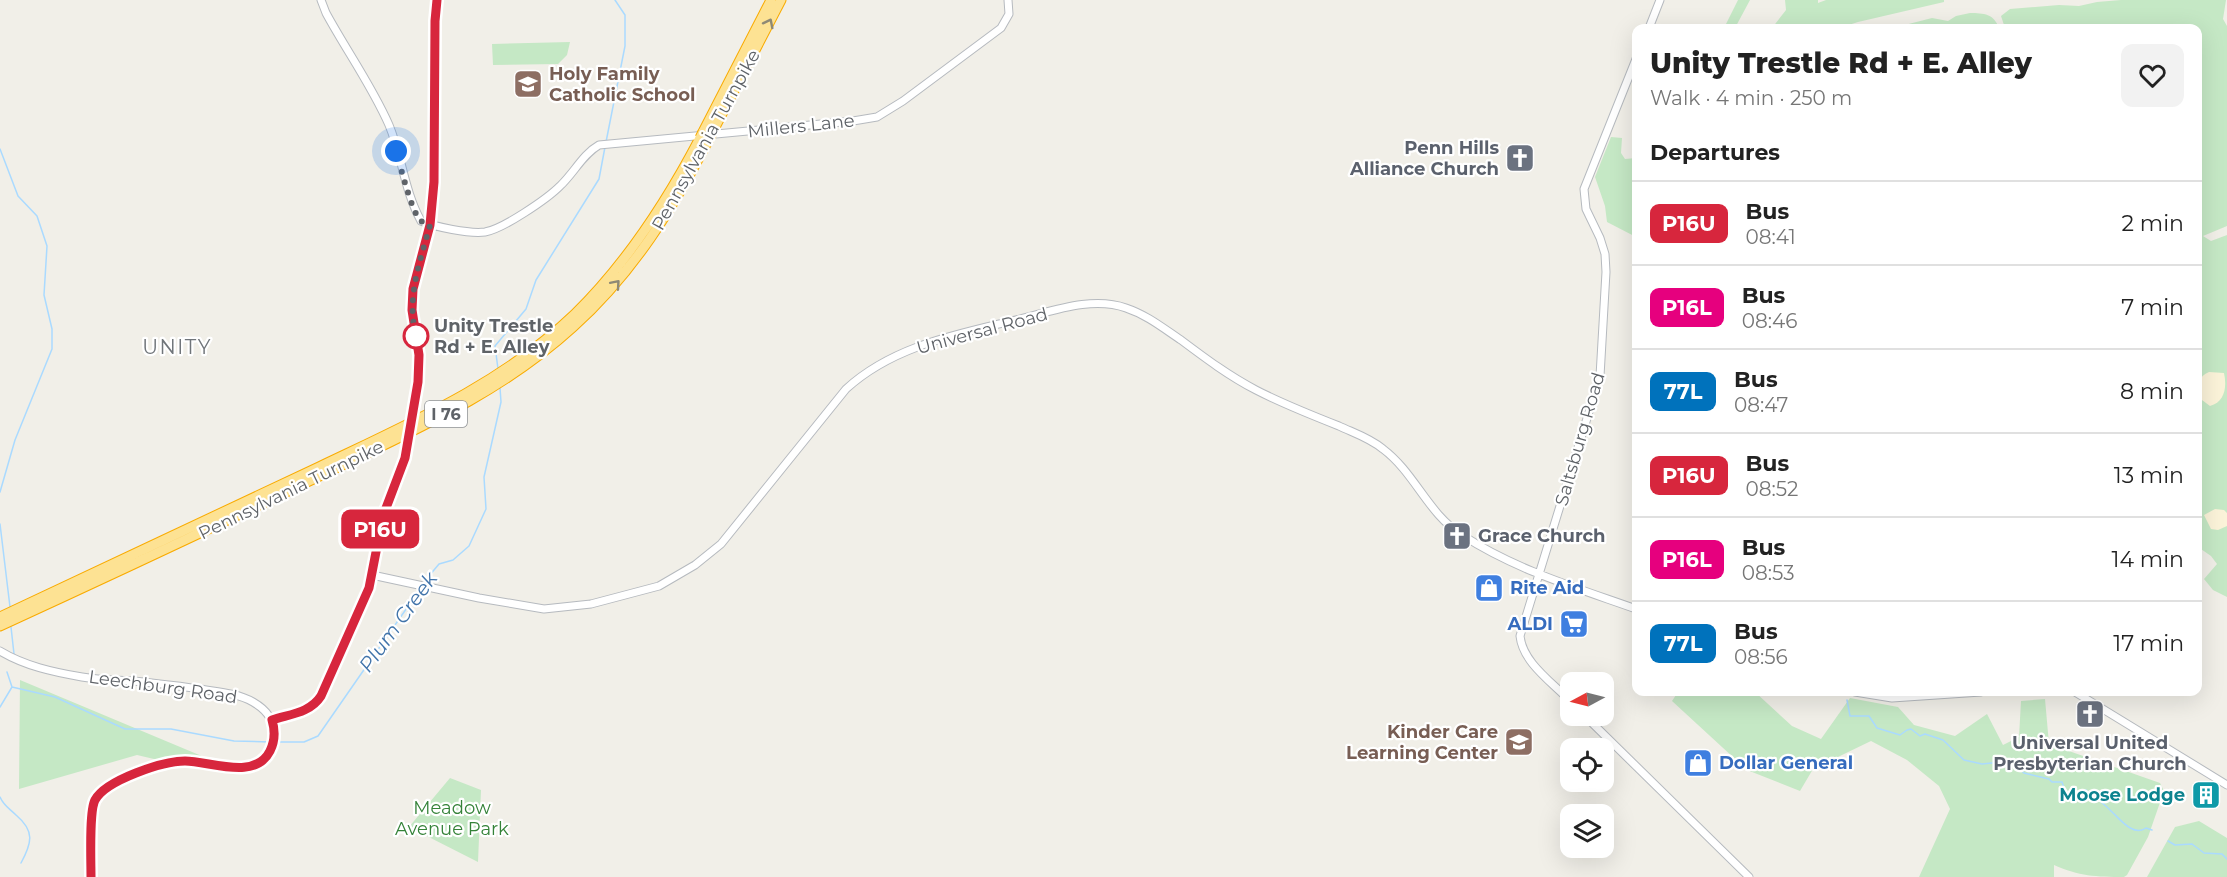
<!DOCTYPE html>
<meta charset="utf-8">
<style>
:root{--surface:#fff;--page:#f2f2f2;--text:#222;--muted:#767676;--line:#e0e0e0}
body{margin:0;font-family:Montserrat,sans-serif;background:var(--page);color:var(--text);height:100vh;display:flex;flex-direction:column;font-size:22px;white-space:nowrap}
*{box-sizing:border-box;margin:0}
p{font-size:20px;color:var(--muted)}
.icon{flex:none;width:33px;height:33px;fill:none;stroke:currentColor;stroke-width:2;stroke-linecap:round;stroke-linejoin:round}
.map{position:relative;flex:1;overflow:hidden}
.details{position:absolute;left:1632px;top:24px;width:570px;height:672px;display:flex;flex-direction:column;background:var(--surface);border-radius:12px;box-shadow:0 6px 24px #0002}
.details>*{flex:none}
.badge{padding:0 12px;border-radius:9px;font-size:21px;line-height:39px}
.needle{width:39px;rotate:263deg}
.controls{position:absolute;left:1560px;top:672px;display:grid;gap:12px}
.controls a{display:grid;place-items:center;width:54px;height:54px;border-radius:12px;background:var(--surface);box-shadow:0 6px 24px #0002;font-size:30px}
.you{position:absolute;width:30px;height:30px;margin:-15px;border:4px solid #fff;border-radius:50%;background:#1a73e8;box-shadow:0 0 0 9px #1a73e833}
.map>.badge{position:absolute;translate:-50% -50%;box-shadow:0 0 0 3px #fff}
h2{padding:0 18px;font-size:22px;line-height:54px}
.round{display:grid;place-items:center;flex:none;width:63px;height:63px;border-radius:12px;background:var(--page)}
.summary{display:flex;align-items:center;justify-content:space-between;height:102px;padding:0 18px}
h1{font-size:28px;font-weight:800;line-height:45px}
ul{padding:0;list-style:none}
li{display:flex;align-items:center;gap:18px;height:84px;padding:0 18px;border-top:2px solid var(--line)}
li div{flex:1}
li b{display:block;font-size:22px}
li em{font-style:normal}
li .badge{min-width:66px;font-weight:700;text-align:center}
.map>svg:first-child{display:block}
</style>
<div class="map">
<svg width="2227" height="877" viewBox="0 0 2227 877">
<rect width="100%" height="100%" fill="#f1efe8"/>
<!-- green -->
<path fill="#c5e8c5" d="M1738 0H1750L1735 28H1724Z
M1785 0H1818V3L1826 0H1944V2L1858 22 1839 28H1772L1786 10Z
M2121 0H2226L2223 19 2227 26V226L2203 236 2211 241 2227 235V597L2213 590 2204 579 2217 564 2211 556 2198 547V28H2005L2001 16 2010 9 2059 5 2079 6 2097 2Z
M1970 13C1984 13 1994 14 1999 28H1893L1932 18 1948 21 1956 16Z
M570 42 567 55 558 64 493 65 492 44Z
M1611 137 1622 138 1621 153 1625 159 1636 158V237L1607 222 1605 206 1595 177Z
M20 680 228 767 171 763 137 755 19 789Z
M1678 692H1755L1792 726 1821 739 1850 698 1898 707 1914 725 1955 736 1987 714 2003 745 2019 737 2021 701 2045 699 2049 744 2160 783 2164 791 2148 837 2127 875 2124 877C2096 877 2079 876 2054 865V877H1919L1950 809 1939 786 1907 760 1871 741 1813 769 1800 791 1747 770 1672 701Z
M450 778 481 790 478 862 409 827Z
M2199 821 2227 838V877H2147L2175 827Z"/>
<!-- sand -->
<path fill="#fbf3d9" d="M2209 372 2224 373C2227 387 2225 402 2210 406L2198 397C2198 386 2197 377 2209 372Z
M2215 509 2224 510 2227 513V526L2218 530 2211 529 2204 515Z"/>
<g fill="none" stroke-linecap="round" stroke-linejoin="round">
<!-- stream -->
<path stroke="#aadaff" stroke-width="1.5" d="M606 142 625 46V15L615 0
M0 149 18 196 37 216 47 246 44 295 52 329V349L15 440 0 492
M498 369 495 346 526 309 536 280 599 179 605 147
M0 524 10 607
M424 582 439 564 453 560 469 546 486 509 484 477 501 402 500 388
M11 627 14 654
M7 672 12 687
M1847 700 1850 716H1869L1877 728 1900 735 1907 730 1911 729 1920 736 1925 734 1943 740 1964 760 1982 764 2011 761 2024 773 2049 779 2052 782H2062L2067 797 2086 790C2094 798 2104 803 2111 811 2120 819 2133 837 2146 828L2152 830
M0 707 12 687 55 697 125 729H171L234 741 270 742
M275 742H304L318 736 420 589
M0 797C4 806 9 808 16 815 35 831 32 843 21 863
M2168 841 2175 845 2192 844 2204 853 2222 854 2227 859"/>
<!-- secondary casing -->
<g stroke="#b6babf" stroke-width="9">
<path id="secondary" d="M321 0 326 13C346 50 372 86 389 125 402 156 404 190 421 221 435 227 469 234 485 232 503 229 547 199 560 186 574 173 583 154 599 145L853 121 877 117 903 101 1001 28 1009 14 1008 0
M1649 28 1660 0
M417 389 419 355 412 310 413 289 430 225 434 182 435 21 437 0
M372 575 479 598 544 609 591 604 659 586 695 565 721 544 846 389C894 345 959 334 1020 319 1053 311 1092 296 1126 308 1147 315 1163 328 1181 340 1205 358 1229 376 1256 390 1283 404 1311 415 1339 426 1354 433 1370 438 1383 449 1415 473 1428 514 1462 535 1516 570 1577 588 1636 609
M0 651C25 666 53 672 82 677 99 680 116 680 132 681 155 683 178 686 200 689 218 692 237 693 253 702 267 710 276 722 274 739 268 786 209 759 180 762 159 764 139 772 120 781 109 786 96 791 93 804 89 822 91 857 91 877
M1855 692 1892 698 1981 692
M2075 692 2227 785
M1570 701C1552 682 1523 663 1520 636L1600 376 1606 272 1605 254 1600 238 1586 209 1584 189 1636 59
M1585 716 1749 877
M272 720C296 712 312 714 325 689L369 588 383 516 405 458"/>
</g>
<!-- highway casing -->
<g stroke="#f9ab00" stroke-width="11">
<path id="highway" d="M713 131 781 0
M703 132 771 0
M0 617C106 567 213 517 319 467 409 424 502 384 575 314 627 263 666 203 700 138
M0 626C111 575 222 523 332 470 417 429 503 391 573 327 633 273 673 208 710 137"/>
</g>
<!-- secondary -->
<use href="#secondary" stroke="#fff" stroke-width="7"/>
<!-- highway -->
<use href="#highway" stroke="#fde293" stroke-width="9"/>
<!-- secondary-bridge casing -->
<g stroke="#b6babf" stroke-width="9" stroke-linecap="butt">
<path id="secondary-bridge" d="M405 458 417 389"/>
</g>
<!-- highway-bridge casing -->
<g stroke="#f9ab00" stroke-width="11" stroke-linecap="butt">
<path id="highway-bridge" d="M710 137 713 131
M700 138 703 132"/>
</g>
<!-- secondary-bridge -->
<use href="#secondary-bridge" stroke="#fff" stroke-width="7"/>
<!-- highway-bridge -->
<use href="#highway-bridge" stroke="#fde293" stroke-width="9"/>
</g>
<!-- one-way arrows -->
<defs><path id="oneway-chevron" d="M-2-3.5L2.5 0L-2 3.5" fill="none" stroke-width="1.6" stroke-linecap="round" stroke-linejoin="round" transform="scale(1.5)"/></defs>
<g stroke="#8e8975">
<use href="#oneway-chevron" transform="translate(769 23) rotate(-63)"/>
<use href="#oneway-chevron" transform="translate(616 284) rotate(-49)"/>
</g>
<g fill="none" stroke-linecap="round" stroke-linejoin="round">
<!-- line casing -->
<g stroke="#fff" stroke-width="14">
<path id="line" d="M91 877C91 861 89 811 95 800 106 780 163 761 185 761 210 761 255 781 270 751 275 741 275 730 272 720 290 714 310 713 321 696L369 588 383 516 405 458 418 382 419 355 412 310 413 289 430 225 434 182 435 21 437 0"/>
</g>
<!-- line -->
<use href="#line" stroke="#d7263d" stroke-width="9"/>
<!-- walk -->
<path stroke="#5f6368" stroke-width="6" stroke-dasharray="0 10.8" d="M396 151C400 164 412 214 421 221 424 223 427 224 430 225 420 262 406 298 416 336"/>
</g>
<!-- icons -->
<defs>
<g id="school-square" transform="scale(1.5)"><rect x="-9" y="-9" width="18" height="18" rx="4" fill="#8d6e63" stroke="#fff"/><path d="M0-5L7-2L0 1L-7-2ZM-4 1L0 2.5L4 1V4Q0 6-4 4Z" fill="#fff"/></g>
<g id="church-square" transform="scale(1.5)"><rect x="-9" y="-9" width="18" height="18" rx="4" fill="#6b7280" stroke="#fff"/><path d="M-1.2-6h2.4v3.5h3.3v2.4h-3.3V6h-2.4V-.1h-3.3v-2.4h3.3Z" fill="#fff"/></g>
<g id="shop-square" transform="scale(1.5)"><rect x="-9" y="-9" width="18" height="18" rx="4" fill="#3f7fe0" stroke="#fff"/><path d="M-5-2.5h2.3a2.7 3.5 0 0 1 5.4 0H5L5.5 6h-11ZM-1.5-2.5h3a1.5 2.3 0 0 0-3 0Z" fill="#fff"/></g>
<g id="supermarket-square" transform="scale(1.5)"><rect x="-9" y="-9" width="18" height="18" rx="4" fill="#3f7fe0" stroke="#fff"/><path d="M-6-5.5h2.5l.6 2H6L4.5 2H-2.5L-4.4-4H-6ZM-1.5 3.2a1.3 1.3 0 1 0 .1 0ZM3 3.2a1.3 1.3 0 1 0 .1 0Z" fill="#fff"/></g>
<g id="building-square" transform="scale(1.5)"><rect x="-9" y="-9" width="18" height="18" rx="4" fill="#0f9aa8" stroke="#fff"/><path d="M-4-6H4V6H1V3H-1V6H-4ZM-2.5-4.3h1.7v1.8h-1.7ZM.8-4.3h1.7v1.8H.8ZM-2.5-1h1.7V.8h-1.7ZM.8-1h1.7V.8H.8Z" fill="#fff"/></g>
</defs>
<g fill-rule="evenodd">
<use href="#school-square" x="528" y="84"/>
<use href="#church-square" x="1520" y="158"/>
<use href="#church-square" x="1457" y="536"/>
<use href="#shop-square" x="1489" y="588"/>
<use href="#supermarket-square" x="1574" y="624"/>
<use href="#church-square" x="2090" y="714"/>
<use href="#school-square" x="1519" y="742"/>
<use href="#shop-square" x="1698" y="763"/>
<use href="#building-square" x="2206" y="795"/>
</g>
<!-- markers -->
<circle fill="#fff" stroke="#d7263d" stroke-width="3" cx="416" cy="336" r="12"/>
<g text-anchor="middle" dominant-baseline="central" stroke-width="4.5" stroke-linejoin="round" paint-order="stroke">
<!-- shield labels -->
<rect fill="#fff" stroke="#8f9295" stroke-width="1.5" x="425" y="401" width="42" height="26" rx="4.5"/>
<g font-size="16" font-weight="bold" fill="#5f6368">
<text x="446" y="414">I 76</text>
</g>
<!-- education labels -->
<g font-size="18" font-weight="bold" fill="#785e54" stroke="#fff" text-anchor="start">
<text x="549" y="74">Holy Family<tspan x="549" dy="21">Catholic School</tspan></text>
<text x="1498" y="732" text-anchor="end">Kinder Care<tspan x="1498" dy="21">Learning Center</tspan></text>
</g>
<!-- street labels -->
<g font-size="18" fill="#5f6368" stroke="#fff">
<text transform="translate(801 126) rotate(-6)">Millers Lane</text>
<text transform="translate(706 140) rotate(-61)">Pennsylvania Turnpike</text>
<text transform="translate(982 331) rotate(-15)">Universal Road</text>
<text transform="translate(1580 439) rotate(-74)">Saltsburg Road</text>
<text transform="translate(291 490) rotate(-26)">Pennsylvania Turnpike</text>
<text transform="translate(163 687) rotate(8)">Leechburg Road</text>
</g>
<!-- worship labels -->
<g font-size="18" font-weight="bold" fill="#5b616d" stroke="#fff" text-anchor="end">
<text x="1499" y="148">Penn Hills<tspan x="1499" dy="21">Alliance Church</tspan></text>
<text x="1478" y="536" text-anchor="start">Grace Church</text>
<text x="2090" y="743" text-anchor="middle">Universal United<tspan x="2090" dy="21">Presbyterian Church</tspan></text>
</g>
<!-- stop labels -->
<g font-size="18" font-weight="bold" fill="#5f6368" stroke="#fff" text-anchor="start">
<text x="434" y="326">Unity Trestle<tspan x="434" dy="21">Rd + E. Alley</tspan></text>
</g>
<!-- shop labels -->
<g font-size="18" font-weight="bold" fill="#366cbe" stroke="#fff" text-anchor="start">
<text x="1510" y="588">Rite Aid</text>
<text x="1553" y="624" text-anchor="end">ALDI</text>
<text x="1719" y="763">Dollar General</text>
</g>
<!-- culture labels -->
<g font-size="18" font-weight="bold" fill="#0d838f" stroke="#fff" text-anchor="end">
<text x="2185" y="795">Moose Lodge</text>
</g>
<!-- park labels -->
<g font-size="18" fill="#348238" stroke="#fff">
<text x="452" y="808">Meadow<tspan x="452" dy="21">Avenue Park</tspan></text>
</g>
<!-- neighbourhood labels -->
<g font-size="20" letter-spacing="1.5" fill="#70757a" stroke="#fff">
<text x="177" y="347">UNITY</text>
</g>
<!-- water labels -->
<g font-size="20" font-style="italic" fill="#4174aa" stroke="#fff">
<text transform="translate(398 622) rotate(-54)">Plum Creek</text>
</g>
</g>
</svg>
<div class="controls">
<a><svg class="needle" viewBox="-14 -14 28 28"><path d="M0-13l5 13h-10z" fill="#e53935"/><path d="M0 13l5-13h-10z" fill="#767676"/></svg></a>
<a><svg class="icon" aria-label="locate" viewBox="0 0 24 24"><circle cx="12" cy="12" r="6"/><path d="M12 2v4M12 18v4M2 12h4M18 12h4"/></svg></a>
<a><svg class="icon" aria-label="layers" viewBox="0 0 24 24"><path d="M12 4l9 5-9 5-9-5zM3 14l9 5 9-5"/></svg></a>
</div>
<div class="you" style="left:396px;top:151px"></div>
<b class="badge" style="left:380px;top:529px;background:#d7263d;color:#fff">P16U</b>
<section class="details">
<div class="summary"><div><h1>Unity Trestle Rd + E. Alley</h1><p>Walk · 4 min · 250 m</p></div><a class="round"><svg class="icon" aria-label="heart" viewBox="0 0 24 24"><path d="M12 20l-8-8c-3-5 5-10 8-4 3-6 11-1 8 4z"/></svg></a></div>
<h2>Departures</h2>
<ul>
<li><span class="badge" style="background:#d7263d;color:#fff">P16U</span><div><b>Bus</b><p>08:41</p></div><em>2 min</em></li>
<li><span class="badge" style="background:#e6007e;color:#fff">P16L</span><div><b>Bus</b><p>08:46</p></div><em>7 min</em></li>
<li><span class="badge" style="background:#0072bc;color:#fff">77L</span><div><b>Bus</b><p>08:47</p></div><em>8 min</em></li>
<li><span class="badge" style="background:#d7263d;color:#fff">P16U</span><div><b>Bus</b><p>08:52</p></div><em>13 min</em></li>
<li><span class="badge" style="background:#e6007e;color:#fff">P16L</span><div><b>Bus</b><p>08:53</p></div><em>14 min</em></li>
<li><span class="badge" style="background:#0072bc;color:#fff">77L</span><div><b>Bus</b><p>08:56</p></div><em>17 min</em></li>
</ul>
</section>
</div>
